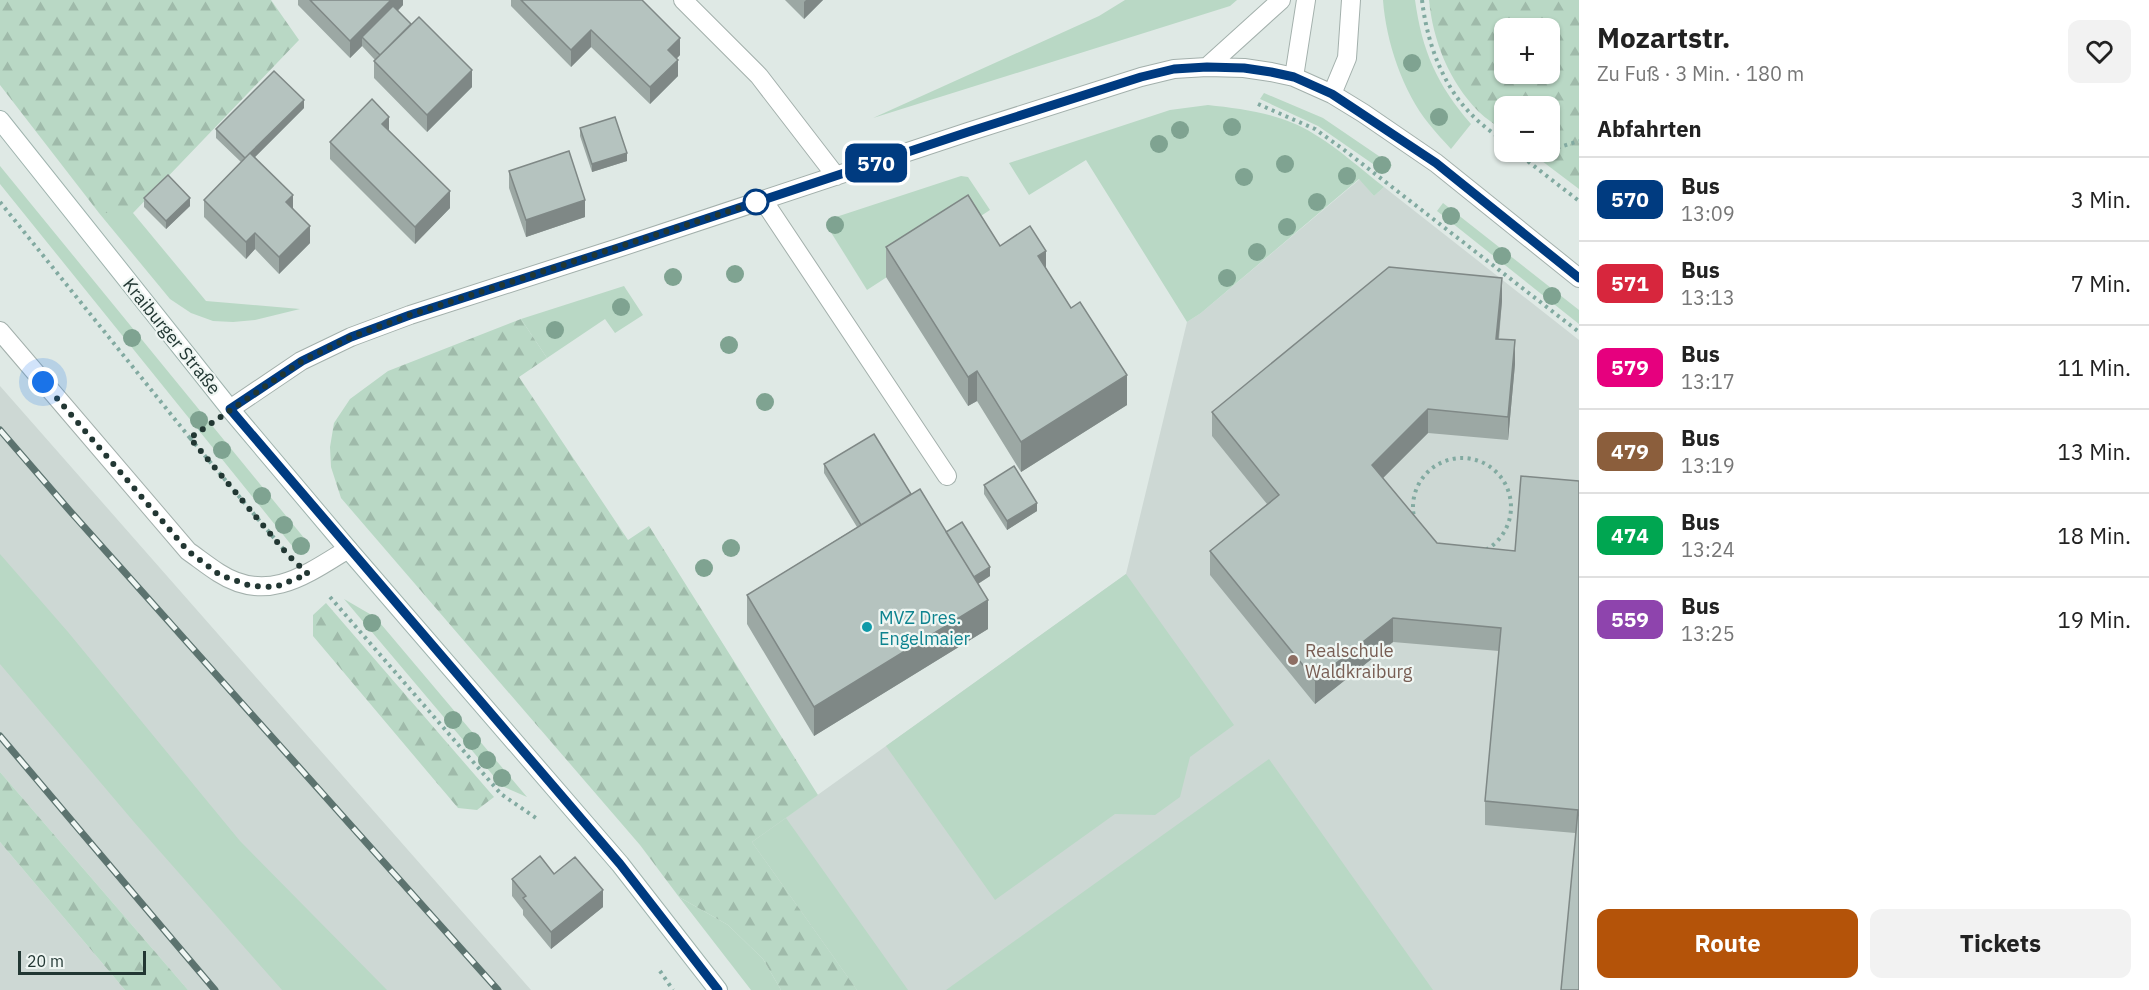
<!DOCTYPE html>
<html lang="de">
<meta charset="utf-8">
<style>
:root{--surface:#fff;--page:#f2f2f2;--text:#222;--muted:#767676;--line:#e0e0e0;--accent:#b45309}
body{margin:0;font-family:"IBM Plex Sans",sans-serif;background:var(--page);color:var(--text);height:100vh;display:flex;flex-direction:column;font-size:22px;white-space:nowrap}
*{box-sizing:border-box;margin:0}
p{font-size:20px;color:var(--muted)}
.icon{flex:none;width:33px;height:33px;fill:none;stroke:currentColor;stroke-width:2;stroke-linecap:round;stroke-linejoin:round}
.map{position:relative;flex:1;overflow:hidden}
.sheet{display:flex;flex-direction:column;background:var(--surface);width:570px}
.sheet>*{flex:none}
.badge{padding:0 12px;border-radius:9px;font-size:21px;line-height:39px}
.controls{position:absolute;left:1494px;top:18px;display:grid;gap:12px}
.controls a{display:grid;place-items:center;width:66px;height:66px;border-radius:12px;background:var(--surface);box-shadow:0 2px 4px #0004;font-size:30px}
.scale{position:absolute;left:18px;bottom:15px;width:128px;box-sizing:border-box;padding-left:6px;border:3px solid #223733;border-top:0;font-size:16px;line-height:21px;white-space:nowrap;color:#223733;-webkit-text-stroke:4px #eff6f3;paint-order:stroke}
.you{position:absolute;width:30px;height:30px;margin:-15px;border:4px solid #fff;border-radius:50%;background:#1a73e8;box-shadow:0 0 0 9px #1a73e833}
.map>.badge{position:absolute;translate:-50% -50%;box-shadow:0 0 0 3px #fff}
h2{padding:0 18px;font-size:22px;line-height:54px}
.round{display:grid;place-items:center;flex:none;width:63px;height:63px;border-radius:12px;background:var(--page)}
.headline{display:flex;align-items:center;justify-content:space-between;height:102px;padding:0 18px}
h1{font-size:28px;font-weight:800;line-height:45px}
.cta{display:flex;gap:12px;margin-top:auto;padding:12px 18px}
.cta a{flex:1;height:69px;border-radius:12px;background:var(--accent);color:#fff;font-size:24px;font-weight:800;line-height:69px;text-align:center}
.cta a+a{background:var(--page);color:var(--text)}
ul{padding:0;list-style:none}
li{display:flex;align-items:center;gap:18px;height:84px;padding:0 18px;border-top:2px solid var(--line)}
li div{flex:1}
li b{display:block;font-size:22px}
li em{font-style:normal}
li .badge{min-width:66px;font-weight:700;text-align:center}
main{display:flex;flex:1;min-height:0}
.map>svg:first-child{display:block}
</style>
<main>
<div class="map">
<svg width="1579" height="990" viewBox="0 0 1579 990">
<defs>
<pattern id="forest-firs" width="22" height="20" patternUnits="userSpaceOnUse" patternTransform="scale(1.5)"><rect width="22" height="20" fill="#b9d8c5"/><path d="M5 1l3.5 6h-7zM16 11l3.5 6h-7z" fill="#9fbaaa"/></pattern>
</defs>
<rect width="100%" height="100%" fill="#dfe9e5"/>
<!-- built -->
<path fill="#cdd8d4" d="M1360 179 1374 196 1384 187 1579 340V990H857L752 842 1126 574 1187 322 1201 313Z
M0 386 531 990H188L0 772Z
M0 842 125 990H0Z"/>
<!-- green -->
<path fill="#b9d8c5" d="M1125 0H1237L1230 6 873 118 1099 16Z
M1383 0H1415C1422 51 1437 85 1471 124L1451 149C1444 141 1436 133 1429 124 1403 92 1386 42 1383 0Z
M1264 93 1323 118 1392 165 1386 173 1318 126 1260 99Z
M1208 105C1244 109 1283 114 1314 134 1339 149 1361 169 1384 187L1374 196 1359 179 1201 313 1187 322 1086 160 1029 195 1009 163 1170 110Z
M0 166 309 544V551L303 555 297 552 0 184Z
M961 176 968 177 990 210 867 290 832 234 831 223 836 217Z
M1443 203 1579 310V324L1437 211Z
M99 213H133L206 301 300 309 255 320 233 322 213 321 191 313 170 299Z
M624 286 643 315 615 333 605 319 547 358 521 319Z
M0 554 68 632 240 841 387 990H282L134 822 0 664Z
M1126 574 1234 725 1190 757 1180 797 1155 815 1115 814 995 900 886 746Z
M344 599 375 617 527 797 502 786Z
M1269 759 1433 990H946Z
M786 818 908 990H857L752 842Z
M679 897 728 925 763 959 781 990H751Z"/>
<!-- forest -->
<path fill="url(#forest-firs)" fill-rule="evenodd" d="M0 0H271L299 40 133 213H99L0 85Z
M1429 0H1579V189L1530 152H1550V106H1504V131C1496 125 1486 119 1478 111 1449 81 1433 41 1429 0ZM1550 28V74H1504V28Z
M521 319 547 358 519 377 628 540 649 526 818 795 752 842 857 990H781L763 959 728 925 679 897 640 845 341 498 331 467 330 447 334 423 350 399 388 371Z
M326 603 494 797 477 810 458 808 313 636V615Z
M0 772 188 990H125L0 842Z"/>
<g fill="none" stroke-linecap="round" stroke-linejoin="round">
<!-- service casing -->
<g stroke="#a3b0ac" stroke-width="20">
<path id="service" d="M763 200 947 476
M0 331 188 551C198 558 208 566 219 573 267 604 306 575 348 549"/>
</g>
<!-- minor casing -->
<g stroke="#a3b0ac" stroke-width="20">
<path id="minor" d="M683 0 759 76 836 176
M1207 67 1281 0
M1294 77 1306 0
M1332 94 1347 58 1351 0
M230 409 301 361 351 337 410 315 618 248 968 132 1141 77 1174 69 1207 67 1244 68 1271 72 1294 77 1332 94 1363 113 1436 163 1579 278"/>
</g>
<!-- secondary casing -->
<g stroke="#9fb3ae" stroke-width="20">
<path id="secondary" d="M0 120 230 409 348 549 620 864 718 990"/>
</g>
<!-- path -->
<path stroke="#82aaa1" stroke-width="4" stroke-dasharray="3 4.5" stroke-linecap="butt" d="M1422 0C1427 43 1443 88 1475 118 1484 127 1495 134 1504 142
M1258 104 1315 129 1343 149 1579 332
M1550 150 1579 141
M1516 152 1579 201
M1527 159 1546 152
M0 202 190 438 205 427
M190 438 285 551
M1413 507a49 49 0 1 1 98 0a49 49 0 1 1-98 0Z
M330 597 501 794 536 818
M660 971 673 990"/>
<!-- service -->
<use href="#service" stroke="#fff" stroke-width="18"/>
<!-- minor -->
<use href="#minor" stroke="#fff" stroke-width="18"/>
<!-- secondary -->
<use href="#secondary" stroke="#fff" stroke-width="18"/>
<!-- rail casing -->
<g stroke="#5c736f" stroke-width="7">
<path id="rail" d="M0 430 70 511 498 990
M0 736 215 990"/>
</g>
<!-- rail -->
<use href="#rail" stroke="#eff6f3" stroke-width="4.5" stroke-dasharray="14" stroke-linecap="butt"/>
</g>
<!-- trees -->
<g fill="#7fa391">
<circle cx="1412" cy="63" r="9"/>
<circle cx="1439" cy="117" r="9"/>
<circle cx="1232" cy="127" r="9"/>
<circle cx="1180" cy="130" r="9"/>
<circle cx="1159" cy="144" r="9"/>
<circle cx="1285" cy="164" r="9"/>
<circle cx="1382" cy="165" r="9"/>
<circle cx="1347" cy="176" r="9"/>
<circle cx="1244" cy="177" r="9"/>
<circle cx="1317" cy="202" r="9"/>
<circle cx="1451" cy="216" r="9"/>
<circle cx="835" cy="225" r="9"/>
<circle cx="1287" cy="227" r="9"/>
<circle cx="1257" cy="252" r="9"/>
<circle cx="1502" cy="256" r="9"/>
<circle cx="735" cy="274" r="9"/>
<circle cx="673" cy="277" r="9"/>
<circle cx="1227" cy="278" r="9"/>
<circle cx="1552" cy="296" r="9"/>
<circle cx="621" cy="307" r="9"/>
<circle cx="555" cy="330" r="9"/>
<circle cx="132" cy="338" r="9"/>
<circle cx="729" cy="345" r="9"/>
<circle cx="765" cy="402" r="9"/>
<circle cx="199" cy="420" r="9"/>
<circle cx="222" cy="450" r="9"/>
<circle cx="262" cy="496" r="9"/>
<circle cx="284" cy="525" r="9"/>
<circle cx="301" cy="546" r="9"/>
<circle cx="731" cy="548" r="9"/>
<circle cx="704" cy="568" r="9"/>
<circle cx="372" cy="623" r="9"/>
<circle cx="453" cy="720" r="9"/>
<circle cx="472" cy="741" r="9"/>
<circle cx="487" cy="760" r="9"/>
<circle cx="502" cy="778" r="9"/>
</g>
<!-- wall -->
<path fill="#9ca8a4" d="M298 0H403V5L398 11 472 87 427 132 374 78V61L375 60 362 46 350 58 298 5Z
M511 0H642L680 55 677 58 678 76 650 104 591 47 571 67 511 6Z
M785 0H823L804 19Z
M304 108 255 157 293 208 310 243 279 274 255 249 246 259 204 217V200L241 162 216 138V129Z
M580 128 627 161 592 172 580 136Z
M389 131 450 208 415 244 330 159V142Z
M509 171 585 217 526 237 509 188Z
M144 198 190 206 166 229 144 207Z
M1000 246 1046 269 1127 405 1021 472 977 401 968 406 886 277V247Z
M1502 301 1499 339 1515 364 1508 440 1428 433 1383 478 1437 543 1515 551 1579 481V990L1575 833 1485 825V801L1499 651 1393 642 1315 704 1210 575V551L1267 504 1212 436V412Z
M824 464 911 494 990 576 978 584 988 629 814 736 747 624V595L857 527 824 473Z
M984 485 1037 511 1007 530 984 494Z
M554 874 603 907 551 949 523 915V910L512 896V879Z"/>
<!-- shaded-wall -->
<path fill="#7f8886" d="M391 0H403V5L366 41 362 37V46L350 58V41Z
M806 0H823L804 19V2Z
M591 30V47L571 67V50Z
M680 38V55L668 67V50Z
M678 60V76L650 104V87Z
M472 70V87L427 132V115Z
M304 100V108L245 167V158Z
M389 117V133L382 124Z
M627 153V161L592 172V164Z
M450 191V208L415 244V227Z
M293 195V212L286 202Z
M190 198V206L166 229V221Z
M585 200V217L526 237V220Z
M310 226V243L279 274V257Z
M255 233V249L246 259V242Z
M1046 251V280L1038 256Z
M1502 278V301L1496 362V339Z
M1515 340V364L1508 440V417Z
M977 371V401L968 406V377Z
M1127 375V405L1021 472V442Z
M1428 409V433L1372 489V465Z
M1037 503V511L1007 530V521Z
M990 567V576L965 592V583Z
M988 600V629L814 736V707Z
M1393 618V642L1315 704V680Z
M603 890V907L551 949V932Z"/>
<!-- building -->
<path fill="#b5c3bf" stroke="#7f8886" stroke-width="1.5" d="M310 0H391L350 41Z
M521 0H642L680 38 668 50 678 60 650 87 591 30 571 50Z
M393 6 411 24 380 55 362 37Z
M419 17 472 70 427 115 374 61Z
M274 71 304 100 245 158 216 129Z
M372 99 389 117 382 124 450 191 415 227 330 142Z
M615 117 627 153 592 164 580 128Z
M569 151 585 200 526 220 509 171Z
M250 153 293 195 286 202 310 226 279 257 255 233 246 242 204 200Z
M168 175 190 198 166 221 144 198Z
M968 195 1000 246 1030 226 1046 251 1038 256 1071 308 1080 302 1127 375 1021 442 977 371 968 377 886 247Z
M1389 267 1502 278 1496 339 1515 340 1508 417 1428 409 1372 465 1437 543 1515 551 1521 476 1579 481V990H1561L1578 810 1485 801 1501 628 1393 618 1315 680 1210 551 1279 495 1212 412Z
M874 434 911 494 861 525 824 464Z
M1014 466 1037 503 1007 521 984 485Z
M920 489 988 600 814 707 747 595Z
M962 522 990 567 974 577 946 532Z
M540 856 554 874 575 857 603 890 551 932 523 898 526 896 512 879Z"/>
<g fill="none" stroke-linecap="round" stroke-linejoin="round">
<!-- line casing -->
<g stroke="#fff" stroke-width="14">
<path id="line" d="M718 990 620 864 230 409 302 361 351 337 410 315 618 248 968 132 1141 77 1174 69 1207 67 1244 68 1271 72 1294 77 1332 94 1436 163 1579 278"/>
</g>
<!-- line -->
<use href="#line" stroke="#003b80" stroke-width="9"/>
<!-- walk -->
<path stroke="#223733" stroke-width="6" stroke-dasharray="0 10.8" d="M43 382 188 551 220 575 251 586 275 587 308 574 288 555 190 438 302 361 351 337 410 315 763 200 756 202"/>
</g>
<!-- markers -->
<circle fill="#fff" stroke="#003b80" stroke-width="3" cx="756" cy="202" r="12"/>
<circle fill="#0f9aa8" stroke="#eff6f3" stroke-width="2" cx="867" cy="627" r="6"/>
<circle fill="#8d6e63" stroke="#eff6f3" stroke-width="2" cx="1293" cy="660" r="6"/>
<g text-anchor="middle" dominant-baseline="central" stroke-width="4.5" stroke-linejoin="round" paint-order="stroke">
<!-- street labels -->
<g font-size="18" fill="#223733" stroke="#eff6f3">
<text transform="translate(172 336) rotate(51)">Kraiburger Straße</text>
</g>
<!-- culture labels -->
<g font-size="18" fill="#0d838f" stroke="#eff6f3" text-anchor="start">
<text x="879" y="617">MVZ Dres.<tspan x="879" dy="21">Engelmaier</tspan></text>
</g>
<!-- education labels -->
<g font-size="18" fill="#785e54" stroke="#eff6f3" text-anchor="start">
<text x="1305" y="650">Realschule<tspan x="1305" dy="21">Waldkraiburg</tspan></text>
</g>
</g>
</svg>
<div class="controls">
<a>+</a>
<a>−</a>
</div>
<div class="scale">20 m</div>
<div class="you" style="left:43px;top:382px"></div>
<b class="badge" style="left:876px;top:163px;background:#003b80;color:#fff">570</b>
</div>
<section class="sheet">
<div class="headline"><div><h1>Mozartstr.</h1><p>Zu Fuß · 3 Min. · 180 m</p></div><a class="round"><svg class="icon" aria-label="heart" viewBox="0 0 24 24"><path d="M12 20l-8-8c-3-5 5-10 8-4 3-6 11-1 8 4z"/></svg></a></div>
<h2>Abfahrten</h2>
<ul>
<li><span class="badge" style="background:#003b80;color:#fff">570</span><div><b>Bus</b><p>13:09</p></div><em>3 Min.</em></li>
<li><span class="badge" style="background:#d7263d;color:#fff">571</span><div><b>Bus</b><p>13:13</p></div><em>7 Min.</em></li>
<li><span class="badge" style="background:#e6007e;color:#fff">579</span><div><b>Bus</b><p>13:17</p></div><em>11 Min.</em></li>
<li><span class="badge" style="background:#8b5e3c;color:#fff">479</span><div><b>Bus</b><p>13:19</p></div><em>13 Min.</em></li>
<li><span class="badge" style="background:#00a651;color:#fff">474</span><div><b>Bus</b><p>13:24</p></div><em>18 Min.</em></li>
<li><span class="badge" style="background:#8e44ad;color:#fff">559</span><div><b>Bus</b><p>13:25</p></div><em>19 Min.</em></li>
</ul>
<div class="cta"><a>Route</a><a>Tickets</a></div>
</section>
</main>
